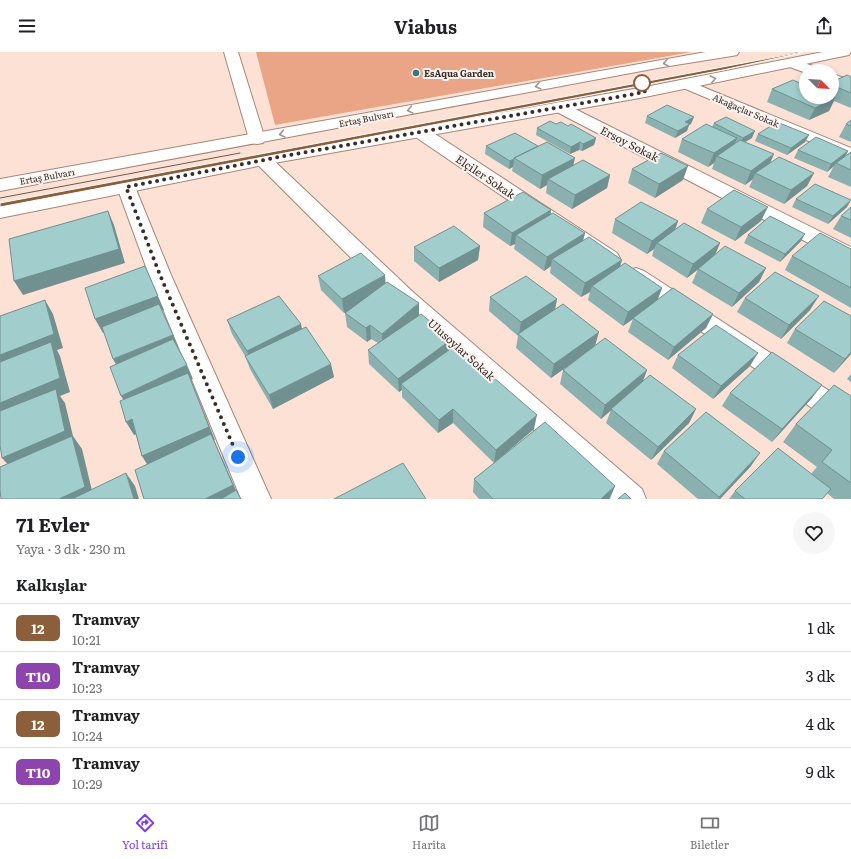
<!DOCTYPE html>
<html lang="tr">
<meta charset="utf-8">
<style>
:root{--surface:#fff;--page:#f6f6f6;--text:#202124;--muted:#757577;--line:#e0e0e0;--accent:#7c3aed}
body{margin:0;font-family:Literata,serif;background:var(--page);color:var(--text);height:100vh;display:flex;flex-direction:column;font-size:15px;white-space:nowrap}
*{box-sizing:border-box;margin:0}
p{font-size:13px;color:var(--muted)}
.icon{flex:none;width:22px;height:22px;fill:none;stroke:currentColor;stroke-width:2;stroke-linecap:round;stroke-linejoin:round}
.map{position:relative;height:447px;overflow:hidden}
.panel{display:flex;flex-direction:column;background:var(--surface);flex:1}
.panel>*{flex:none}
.badge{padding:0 8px;border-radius:6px;font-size:14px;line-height:26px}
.needle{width:26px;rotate:114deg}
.buttons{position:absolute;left:799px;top:12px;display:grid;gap:8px}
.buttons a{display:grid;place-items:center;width:40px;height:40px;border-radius:50%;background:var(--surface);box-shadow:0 2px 6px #0003;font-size:20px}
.you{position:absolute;width:20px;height:20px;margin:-10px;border:3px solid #fff;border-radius:50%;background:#1a73e8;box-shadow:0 0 0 6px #1a73e833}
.map>.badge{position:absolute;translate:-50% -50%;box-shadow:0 0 0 2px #fff}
h2{padding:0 16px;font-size:15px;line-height:36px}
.round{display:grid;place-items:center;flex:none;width:42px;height:42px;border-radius:21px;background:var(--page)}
.overview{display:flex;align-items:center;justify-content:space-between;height:68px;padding:0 16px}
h1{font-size:19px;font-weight:700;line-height:30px}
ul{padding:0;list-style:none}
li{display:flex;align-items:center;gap:12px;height:48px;padding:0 16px;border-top:1px solid var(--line)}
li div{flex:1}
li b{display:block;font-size:15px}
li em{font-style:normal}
li .badge{min-width:44px;font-weight:700;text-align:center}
header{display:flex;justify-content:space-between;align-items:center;height:52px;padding:0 16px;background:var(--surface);font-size:18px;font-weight:700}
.dock{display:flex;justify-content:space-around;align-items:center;height:56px;border-top:1px solid var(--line);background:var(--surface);font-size:11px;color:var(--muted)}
.dock a{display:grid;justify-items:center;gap:2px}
.dock .active{color:var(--accent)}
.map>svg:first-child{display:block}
</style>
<header><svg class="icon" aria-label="menu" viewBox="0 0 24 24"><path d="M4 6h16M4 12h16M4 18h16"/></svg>Viabus<svg class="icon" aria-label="share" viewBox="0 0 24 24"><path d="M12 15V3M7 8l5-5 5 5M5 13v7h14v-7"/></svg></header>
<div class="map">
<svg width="851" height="447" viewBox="0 0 851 447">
<rect width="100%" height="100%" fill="#fee1d5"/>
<!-- green -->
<path fill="#eaa587" d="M256 0H692L275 73Z"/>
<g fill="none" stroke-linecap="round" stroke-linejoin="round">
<!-- street casing -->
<g stroke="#a68577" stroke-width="2">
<path id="street" d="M224 0H238L265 87 263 91 257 92 251 91 249 87Z
M792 7 819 16 821 19H806V21L787 14 785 11 787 8Z
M832 22 851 28V37L832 31Z
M686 28 851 96V107L681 35 679 32 681 29Z
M559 50 565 52 851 195V211L843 209 553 58 551 55 553 52Z
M420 75 426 76 617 201 620 206 617 211 609 213 601 211 414 84 412 80 414 76Z
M263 103 269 104 414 241 642 437 646 447H609L398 253 257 112 254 108 257 104Z
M126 129 133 131 135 135 171 223 271 447H241L149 223 117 135 119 131Z
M636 216 644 219 851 353V380L841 376 628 229 625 224 628 219Z"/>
</g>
<!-- primary casing -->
<g stroke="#a68577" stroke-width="2">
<path id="primary" d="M706 0H739L737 3 732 4 663 15 0 139V127Z
M823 0H851L849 3 844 4 645 45 263 113 0 166V154L263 103 645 35Z"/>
</g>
<!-- street -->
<use href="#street" fill="#fff" fill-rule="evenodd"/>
<!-- primary -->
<use href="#primary" fill="#fff" fill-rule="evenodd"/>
<!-- tram -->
<path stroke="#6b5952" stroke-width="1" d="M0 146 240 101
M0 153 708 19 801 0"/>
</g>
<!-- wall -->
<path fill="#8ab0b0" d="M851 25V56L834 49 829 59 809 68 767 50 772 37 832 45V30Z
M647 64 691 72 689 73 687 79 675 86 645 71Z
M851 68V90L839 85 846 72Z
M714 71 752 86 745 90 770 111 814 121 807 134 784 152 749 135 753 127 745 133 712 117 714 111 708 115 678 100 682 87 712 75Z
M556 72 568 74 596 86 594 93 582 99 579 98 570 102 536 83 537 76Z
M758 82 809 83 805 90 787 103 755 89Z
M486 94H538L573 113 610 123 607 136 572 157 546 141 547 133 540 137 512 119 513 115 509 117 485 102Z
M798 98 848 99 846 104 851 100V135L828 125 834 114 827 120 794 106Z
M632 117 683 128 655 146 628 131Z
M796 147 847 155 828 172 792 155Z
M851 155V186L833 177 841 164Z
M707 157 761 169 735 189 701 171Z
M551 158V163L585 181 583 189 620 214 662 236 657 248 713 262 706 276 668 308 628 280 633 267 623 274 588 248 590 240 581 245 550 221 551 214 544 219 514 197 515 192 510 194 483 175 484 161Z
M615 167 678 169 675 178 720 191 715 203 766 216 759 230 732 255 692 231 698 217 687 226 652 204 654 197 647 202 612 181Z
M748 183 801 189 780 210 744 191Z
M480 194 478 208 439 230 414 209V195Z
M851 197V256L785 218 792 204Z
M318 224 386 231 419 263 452 287V296L534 377 494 411 615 434 610 447H479L473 440 474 427 494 411 453 371 438 381 402 345V338L399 340 369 312 368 298 378 291 371 287 367 290 347 275 345 261 352 256 344 261 321 238Z
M490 245 557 247 555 258 595 294 647 318 642 330 696 357 689 371 651 408 606 371 611 358 601 367 560 332 563 318 577 308 551 326 516 296 518 284 489 259Z
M745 246 810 258 781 287 737 260Z
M851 264V302L834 321 787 291 795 277Z
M227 268 302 277 334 325 273 357 250 317 245 304 232 282Z
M678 303 750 314 713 347 672 316Z
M851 322V330L847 327Z
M730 341 812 346 772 390 722 354Z
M851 344V447H834L827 441 822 447H729L735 439 811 422 817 415 783 390 796 372Z
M664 399 751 414 720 447H698L657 412Z"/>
<!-- shaded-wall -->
<path fill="#719090" d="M835 46 829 59 809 68 815 56Z
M694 65 691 72 689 73 687 79 675 86 678 79 685 70Z
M755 79 752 86 740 93 743 86Z
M809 83 805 90 787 103 791 96Z
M596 86 594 93 582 99 583 92Z
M737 86 732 99 717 104 714 111 708 115 714 101Z
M580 90 579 98 570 102 571 95Z
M848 99 844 106 836 111 834 114 827 120 831 112Z
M774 102 768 116 755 121 753 127 745 133 751 119Z
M575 106 572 119 548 127 547 133 540 137 542 123Z
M514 107 513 115 509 117 510 109Z
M688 114 683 128 655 146 659 132Z
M814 121 807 134 784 152 791 138Z
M610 123 607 136 572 157 575 143Z
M851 148 847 155 828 172 833 164Z
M768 155 761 169 735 189 741 175Z
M551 158 549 172 516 183 515 192 510 194 512 181Z
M108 159 114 173 125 211 23 243 14 229Z
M678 169 673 183 657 191 654 197 647 202 652 189Z
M585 181 581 195 552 207 551 214 544 219 547 205Z
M805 182 801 189 780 210 785 202Z
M720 191 714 205 687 226 693 212Z
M480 194 478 208 439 230V216Z
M622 208 618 222 592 234 590 240 581 245 585 231Z
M145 214 164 258 103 281 95 267Z
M766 216 759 230 732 255 739 241Z
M385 223 386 237 344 261 342 247Z
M662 236 657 250 633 266V267L623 274 628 260Z
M819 244 810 258 781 287 789 273Z
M557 247 554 261 519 282 521 270Z
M45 248 53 262 63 296 57 298 60 304 70 340 60 344 65 351 73 384 82 397 94 447H59L14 419 2 406 0 365V303Z
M419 251V265L383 296 382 282Z
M713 262 706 276 668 308 674 295Z
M301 272 304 286 252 313 247 299Z
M370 273 371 287 367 290 366 276Z
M599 280 595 294 551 326 554 312Z
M173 283 179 297 121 321 113 307Z
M452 287V301L401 332 402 338 399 340 398 327Z
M851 300V302L834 321 845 307Z
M758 301 750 314 713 347 721 334Z
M331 312 334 325 273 357 269 343Z
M187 313 193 327 191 328 215 388H214L239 445 235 447H205L150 417 142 404 129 357 121 344Z
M647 318 642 332 601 367 605 353Z
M822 333 812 346 772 390 782 377Z
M453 357V371L438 381 439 368Z
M696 357 689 371 651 408 658 395Z
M537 363 534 377 494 411 496 398Z
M132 367 140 381 134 383 126 370Z
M760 401 751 414 720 447H718Z
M126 421 135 434 139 447H134Z
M615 434 609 447H601Z"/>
<!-- building -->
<path fill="#a1cdcd" stroke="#719090" d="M847 23 851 25V41L832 33V30Z
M793 28 806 34V45H832L835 46 815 56 772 37Z
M667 53 694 65 685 70 690 72 678 79 647 64Z
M726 65 755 79 743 86 714 71Z
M851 68V74L846 72Z
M550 69 556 72 561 70 568 74 571 72 596 86 583 92 580 90 571 95 537 76Z
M777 70 809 83 791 96 758 82Z
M706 72 737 86 714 101 682 87Z
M515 81 538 94 514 106V107L510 109 486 94Z
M816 85 848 99 831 112 798 98Z
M740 88 774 102 751 119 717 104Z
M547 90 575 106 542 123 514 106Z
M851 100V118L836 111Z
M661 101 688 114 659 132 632 117Z
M779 105 814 121 791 138 755 121Z
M583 108 610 123 575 143 548 127Z
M815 132 851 148 833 164 796 147Z
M734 138 768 155 741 175 707 157Z
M523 140 551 158 512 181 484 161Z
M641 150 678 169 652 189 615 167Z
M851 155V168L841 164Z
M108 159 119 197 14 229 9 187Z
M553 161 585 181 547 205 516 183Z
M770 164 805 182 785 202 748 183Z
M684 171 720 191 693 212 657 191Z
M454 174 480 194 439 216 414 195Z
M820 181 851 197V236L792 204Z
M589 185 622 208 585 231 552 207Z
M725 194 766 216 739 241 698 217Z
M361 201 385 223 342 247 318 224Z
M625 211 662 236 628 260 592 234Z
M145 214 158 244 95 267 85 236Z
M775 220 819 244 789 273 745 246Z
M526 224 557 247 521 270 490 245Z
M387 230 419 251 382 282 370 273 366 276 345 261Z
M673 236 713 262 674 295 633 266Z
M279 244 301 272 247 299 227 268Z
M45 248 54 282 0 303V264Z
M824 249 851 264V300L845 307 795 277Z
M159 252 173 283 113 307 102 275Z
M563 252 599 280 554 312 518 282Z
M421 262 452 287 398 327 368 298Z
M716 273 758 301 721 334 678 303Z
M306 275 331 312 269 343 245 304Z
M605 286 647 318 605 353 563 318Z
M173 287 187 313 121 344 110 315Z
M51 290 60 326 0 351V310Z
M456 293 537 363 496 398 453 357 439 368 401 332Z
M772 300 822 333 782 377 730 341Z
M188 321 209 375 142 404 132 367 126 370 120 349Z
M650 323 696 357 658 395 611 357Z
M834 333 851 344V431L822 410 832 398 796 372Z
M56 337 65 379 2 406 0 393V359Z
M706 360 760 401 719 445 664 399Z
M545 370 615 434 601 447H493L474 427Z
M211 382 233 433 205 447H144L135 418Z
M72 384 85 435 59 447H1L0 438V415Z
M778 396 831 437 822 447H745L735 439Z
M403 411 426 447H334Z
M126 421 134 447H72Z
M236 438 241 447H221Z
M625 441 631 447H618Z"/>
<!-- one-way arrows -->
<defs><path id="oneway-chevron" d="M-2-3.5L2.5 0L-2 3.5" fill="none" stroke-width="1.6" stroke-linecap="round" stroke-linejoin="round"/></defs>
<g stroke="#9c9692">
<use href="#oneway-chevron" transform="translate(666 11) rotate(170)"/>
<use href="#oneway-chevron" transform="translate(713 27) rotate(-11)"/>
<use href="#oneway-chevron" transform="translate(538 34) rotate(169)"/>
<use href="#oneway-chevron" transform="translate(410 58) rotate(169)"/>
<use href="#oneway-chevron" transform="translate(282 82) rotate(169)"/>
</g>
<!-- line -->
<path fill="#8b5e3c" stroke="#fff" d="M801 1 723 18 0 155V151L802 0Z"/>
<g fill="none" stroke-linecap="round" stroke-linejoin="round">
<!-- walk -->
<path stroke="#3a2c26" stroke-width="4" stroke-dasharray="0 7.2" d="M238 405 160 223 126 135 279 105 645 40 642 31"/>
</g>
<!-- markers -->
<circle fill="#327b7d" stroke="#fbf4f0" stroke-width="1.5" cx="416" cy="21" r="4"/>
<circle fill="#fff" stroke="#8b5e3c" stroke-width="2" cx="642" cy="31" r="8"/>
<g text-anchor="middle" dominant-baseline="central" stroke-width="4" stroke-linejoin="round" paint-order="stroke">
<!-- far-poi labels -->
<g font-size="9" font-weight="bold" fill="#3a2c26" stroke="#fbf4f0" text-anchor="start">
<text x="424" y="21">EsAqua Garden</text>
</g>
<!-- far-street labels -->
<g font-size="9" fill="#3a2c26" stroke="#fbf4f0">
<text transform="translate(746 58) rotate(23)">Akağaçlar Sokak</text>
<text transform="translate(366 66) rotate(-11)">Ertaş Bulvarı</text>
<text transform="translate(47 124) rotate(-10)">Ertaş Bulvarı</text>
</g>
<!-- street labels -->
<g font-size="11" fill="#3a2c26" stroke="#fbf4f0">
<text transform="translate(630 91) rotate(27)">Ersoy Sokak</text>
<text transform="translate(486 124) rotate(34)">Elçiler Sokak</text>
<text transform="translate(462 297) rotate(42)">Ulusoylar Sokak</text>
</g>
</g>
</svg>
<div class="buttons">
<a><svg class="needle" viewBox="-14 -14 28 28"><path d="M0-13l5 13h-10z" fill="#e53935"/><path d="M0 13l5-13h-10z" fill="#757577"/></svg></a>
</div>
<div class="you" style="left:238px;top:405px"></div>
</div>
<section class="panel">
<div class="overview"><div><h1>71 Evler</h1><p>Yaya · 3 dk · 230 m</p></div><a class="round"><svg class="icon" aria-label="heart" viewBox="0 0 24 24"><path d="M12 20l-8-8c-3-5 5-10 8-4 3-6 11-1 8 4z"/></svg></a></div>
<h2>Kalkışlar</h2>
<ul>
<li><span class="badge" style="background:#8b5e3c;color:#fff">12</span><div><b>Tramvay</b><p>10:21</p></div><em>1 dk</em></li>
<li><span class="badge" style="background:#8e44ad;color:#fff">T10</span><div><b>Tramvay</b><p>10:23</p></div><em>3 dk</em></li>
<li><span class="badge" style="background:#8b5e3c;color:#fff">12</span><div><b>Tramvay</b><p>10:24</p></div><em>4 dk</em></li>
<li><span class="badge" style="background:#8e44ad;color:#fff">T10</span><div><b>Tramvay</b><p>10:29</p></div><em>9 dk</em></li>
</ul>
</section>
<nav class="dock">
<a class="active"><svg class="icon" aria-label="directions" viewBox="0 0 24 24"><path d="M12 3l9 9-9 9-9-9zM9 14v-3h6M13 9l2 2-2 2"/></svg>Yol tarifi</a>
<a><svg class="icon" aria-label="map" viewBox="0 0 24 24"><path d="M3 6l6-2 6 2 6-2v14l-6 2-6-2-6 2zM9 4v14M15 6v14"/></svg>Harita</a>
<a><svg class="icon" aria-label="tickets" viewBox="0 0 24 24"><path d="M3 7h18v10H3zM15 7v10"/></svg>Biletler</a>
</nav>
